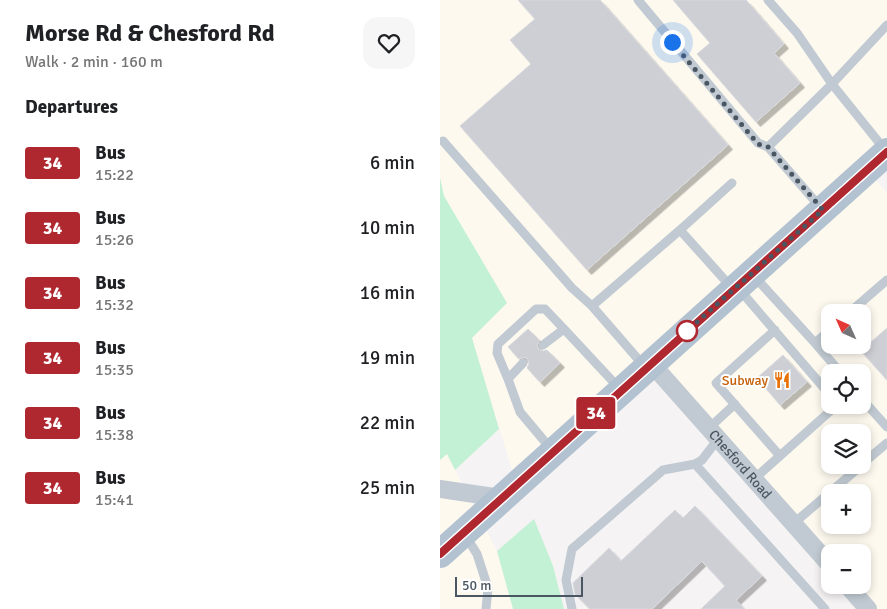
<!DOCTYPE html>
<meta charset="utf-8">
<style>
:root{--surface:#fff;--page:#f6f6f6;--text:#202124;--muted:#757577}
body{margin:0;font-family:Signika,sans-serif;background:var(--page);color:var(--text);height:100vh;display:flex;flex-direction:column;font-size:19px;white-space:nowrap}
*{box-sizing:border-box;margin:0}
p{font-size:16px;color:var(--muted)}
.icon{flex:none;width:28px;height:28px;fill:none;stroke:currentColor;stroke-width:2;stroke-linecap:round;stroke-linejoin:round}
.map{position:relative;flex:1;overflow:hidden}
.panel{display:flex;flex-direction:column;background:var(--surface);width:440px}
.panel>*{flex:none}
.badge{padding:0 10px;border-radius:4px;font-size:18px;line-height:32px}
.needle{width:32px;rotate:315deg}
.controls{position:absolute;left:381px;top:304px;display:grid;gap:10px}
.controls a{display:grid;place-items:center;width:50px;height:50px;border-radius:10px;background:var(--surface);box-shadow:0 2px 8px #0003;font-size:25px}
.scale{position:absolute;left:15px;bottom:12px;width:128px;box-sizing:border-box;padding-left:5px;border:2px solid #4a5661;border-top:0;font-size:14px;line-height:18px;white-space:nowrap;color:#4a5661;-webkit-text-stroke:4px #fff;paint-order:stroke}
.you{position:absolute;width:25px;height:25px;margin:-12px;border:4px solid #fff;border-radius:50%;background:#1a73e8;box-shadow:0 0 0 8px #1a73e833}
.map>.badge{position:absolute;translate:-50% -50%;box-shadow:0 0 0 2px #fff}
h2{padding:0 25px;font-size:19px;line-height:45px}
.round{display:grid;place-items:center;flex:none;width:52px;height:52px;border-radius:15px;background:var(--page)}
.headline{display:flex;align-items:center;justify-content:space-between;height:85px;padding:0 25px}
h1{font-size:24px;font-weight:800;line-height:38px}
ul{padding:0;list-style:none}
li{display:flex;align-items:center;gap:15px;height:65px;padding:0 25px}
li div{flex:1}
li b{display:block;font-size:19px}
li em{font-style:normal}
li .badge{min-width:55px;font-weight:700;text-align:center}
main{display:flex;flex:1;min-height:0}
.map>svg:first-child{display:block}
</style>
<main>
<section class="panel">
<div class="headline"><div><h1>Morse Rd &amp; Chesford Rd</h1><p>Walk · 2 min · 160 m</p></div><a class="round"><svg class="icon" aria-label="heart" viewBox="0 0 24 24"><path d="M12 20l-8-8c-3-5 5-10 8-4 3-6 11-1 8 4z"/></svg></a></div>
<h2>Departures</h2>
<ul>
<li><span class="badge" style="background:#af272f;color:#fff">34</span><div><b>Bus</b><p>15:22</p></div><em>6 min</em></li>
<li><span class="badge" style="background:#af272f;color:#fff">34</span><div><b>Bus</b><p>15:26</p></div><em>10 min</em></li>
<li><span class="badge" style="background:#af272f;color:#fff">34</span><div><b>Bus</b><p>15:32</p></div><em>16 min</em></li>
<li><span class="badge" style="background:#af272f;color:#fff">34</span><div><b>Bus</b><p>15:35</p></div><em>19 min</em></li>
<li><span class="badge" style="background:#af272f;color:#fff">34</span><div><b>Bus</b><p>15:38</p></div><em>22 min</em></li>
<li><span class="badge" style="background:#af272f;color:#fff">34</span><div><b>Bus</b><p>15:41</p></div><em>25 min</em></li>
</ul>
</section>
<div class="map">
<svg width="447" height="609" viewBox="0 0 447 609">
<defs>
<filter id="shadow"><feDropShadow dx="4.5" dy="4.5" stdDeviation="0" flood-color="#0004"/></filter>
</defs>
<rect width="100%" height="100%" fill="#f5f3f3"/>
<!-- commercial -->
<path fill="#fdf9ef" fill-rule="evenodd" d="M0 0H447V149L426 168 447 193V609H427L406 585H422V552H390L208 364 76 483 32 338 0 178ZM390 312H422V345H390ZM390 372H422V405H390ZM390 432H422V465H390ZM390 492H422V525H390Z
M7 454 57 551 73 609H0V460Z"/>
<!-- green -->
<path fill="#c3f1d5" d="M0 178 4 196 67 303 32 338 59 429 15 470 7 454 0 460Z
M94 519 113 566 124 609H73L57 551Z"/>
<!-- building -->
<path fill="#cdcfd5" stroke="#d7d9de" filter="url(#shadow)" d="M78 0H160L288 145 147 270 20 126 91 64 70 40 95 19Z
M233 0H306L344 44 334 53 360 83 316 122 257 54 270 43Z
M447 328V380L421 351Z
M88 329 99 340 97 345 98 349 103 351 107 350 120 363 100 382 87 368 89 364 88 359 84 357 79 359 68 347Z
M343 355 367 382 340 405 317 378Z
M255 506 322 576 296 600 304 609H261L285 586 262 561 212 609H150L135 594 133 583 169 548 181 561 235 510 243 518Z"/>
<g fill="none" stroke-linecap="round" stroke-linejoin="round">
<!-- lane -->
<path stroke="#c1cad2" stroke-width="9" d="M198 0 318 143 328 147
M328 0 357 33 392 84 328 147 381 208
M3 141 132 288 152 306
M445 150 392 84 447 25
M314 276 375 343 390 330
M292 288 240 230 292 183
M299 289 390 395
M410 312 447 280
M335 330 276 383 340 456
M375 343 400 372
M103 345 124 329 179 388
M83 363 68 379 80 412 111 449
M204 366 152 306 240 230
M68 379 57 353 58 344 96 309H105L124 329
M422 399 447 427
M269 428 295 404
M255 464 385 609
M422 464 447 443
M314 479 397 405
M354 523 422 465
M25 535 37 554 48 588 46 609
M132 609 126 580 132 549 223 470 255 464 262 460 278 439"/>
<!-- street -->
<g stroke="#c1cad2" stroke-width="18">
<path id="s1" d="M211 363 390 565"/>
<path d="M0 489 61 498"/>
<path d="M407 585 428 609"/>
</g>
<!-- primary -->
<path stroke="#b3c2d1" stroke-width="28" d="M0 554 447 152"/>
</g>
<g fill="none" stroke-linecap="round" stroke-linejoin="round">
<!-- line casing -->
<g stroke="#fff" stroke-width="11">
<path id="line" d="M0 554 447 152"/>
</g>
<!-- line -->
<use href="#line" stroke="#af272f" stroke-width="8"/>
<!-- walk -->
<path stroke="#4a5661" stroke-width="5" stroke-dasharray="0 9" d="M232 42 318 144 328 147 383 210 247 331"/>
</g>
<!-- icons -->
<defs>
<g id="restaurant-bare" transform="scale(1.35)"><path d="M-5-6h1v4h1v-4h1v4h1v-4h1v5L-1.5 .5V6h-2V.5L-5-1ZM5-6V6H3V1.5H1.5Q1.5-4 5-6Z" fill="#e8710a" stroke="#fff" stroke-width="2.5" paint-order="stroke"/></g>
</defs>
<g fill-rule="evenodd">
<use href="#restaurant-bare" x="342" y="380"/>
</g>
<!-- markers -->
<circle fill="#fff" stroke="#af272f" stroke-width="2.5" cx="247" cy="331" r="10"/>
<g text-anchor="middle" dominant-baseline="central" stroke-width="4" stroke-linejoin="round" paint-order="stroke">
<!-- food labels -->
<g font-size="14" fill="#c56008" stroke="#fff" text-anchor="end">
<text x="328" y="380">Subway</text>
</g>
<!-- street labels -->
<g font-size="14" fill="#4a5661" stroke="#fff">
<text stroke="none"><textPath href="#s1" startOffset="135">Chesford Road</textPath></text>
</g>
</g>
</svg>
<div class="controls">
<a><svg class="needle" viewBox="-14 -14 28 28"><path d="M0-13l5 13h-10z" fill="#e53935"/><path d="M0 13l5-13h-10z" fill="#757577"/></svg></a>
<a><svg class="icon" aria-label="locate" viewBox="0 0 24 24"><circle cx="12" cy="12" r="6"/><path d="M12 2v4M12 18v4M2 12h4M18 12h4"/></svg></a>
<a><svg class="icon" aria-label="layers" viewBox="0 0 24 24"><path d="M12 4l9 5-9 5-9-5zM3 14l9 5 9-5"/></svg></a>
<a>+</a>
<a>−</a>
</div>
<div class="scale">50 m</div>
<div class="you" style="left:232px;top:42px"></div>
<b class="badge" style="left:156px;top:413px;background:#af272f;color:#fff">34</b>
</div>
</main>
